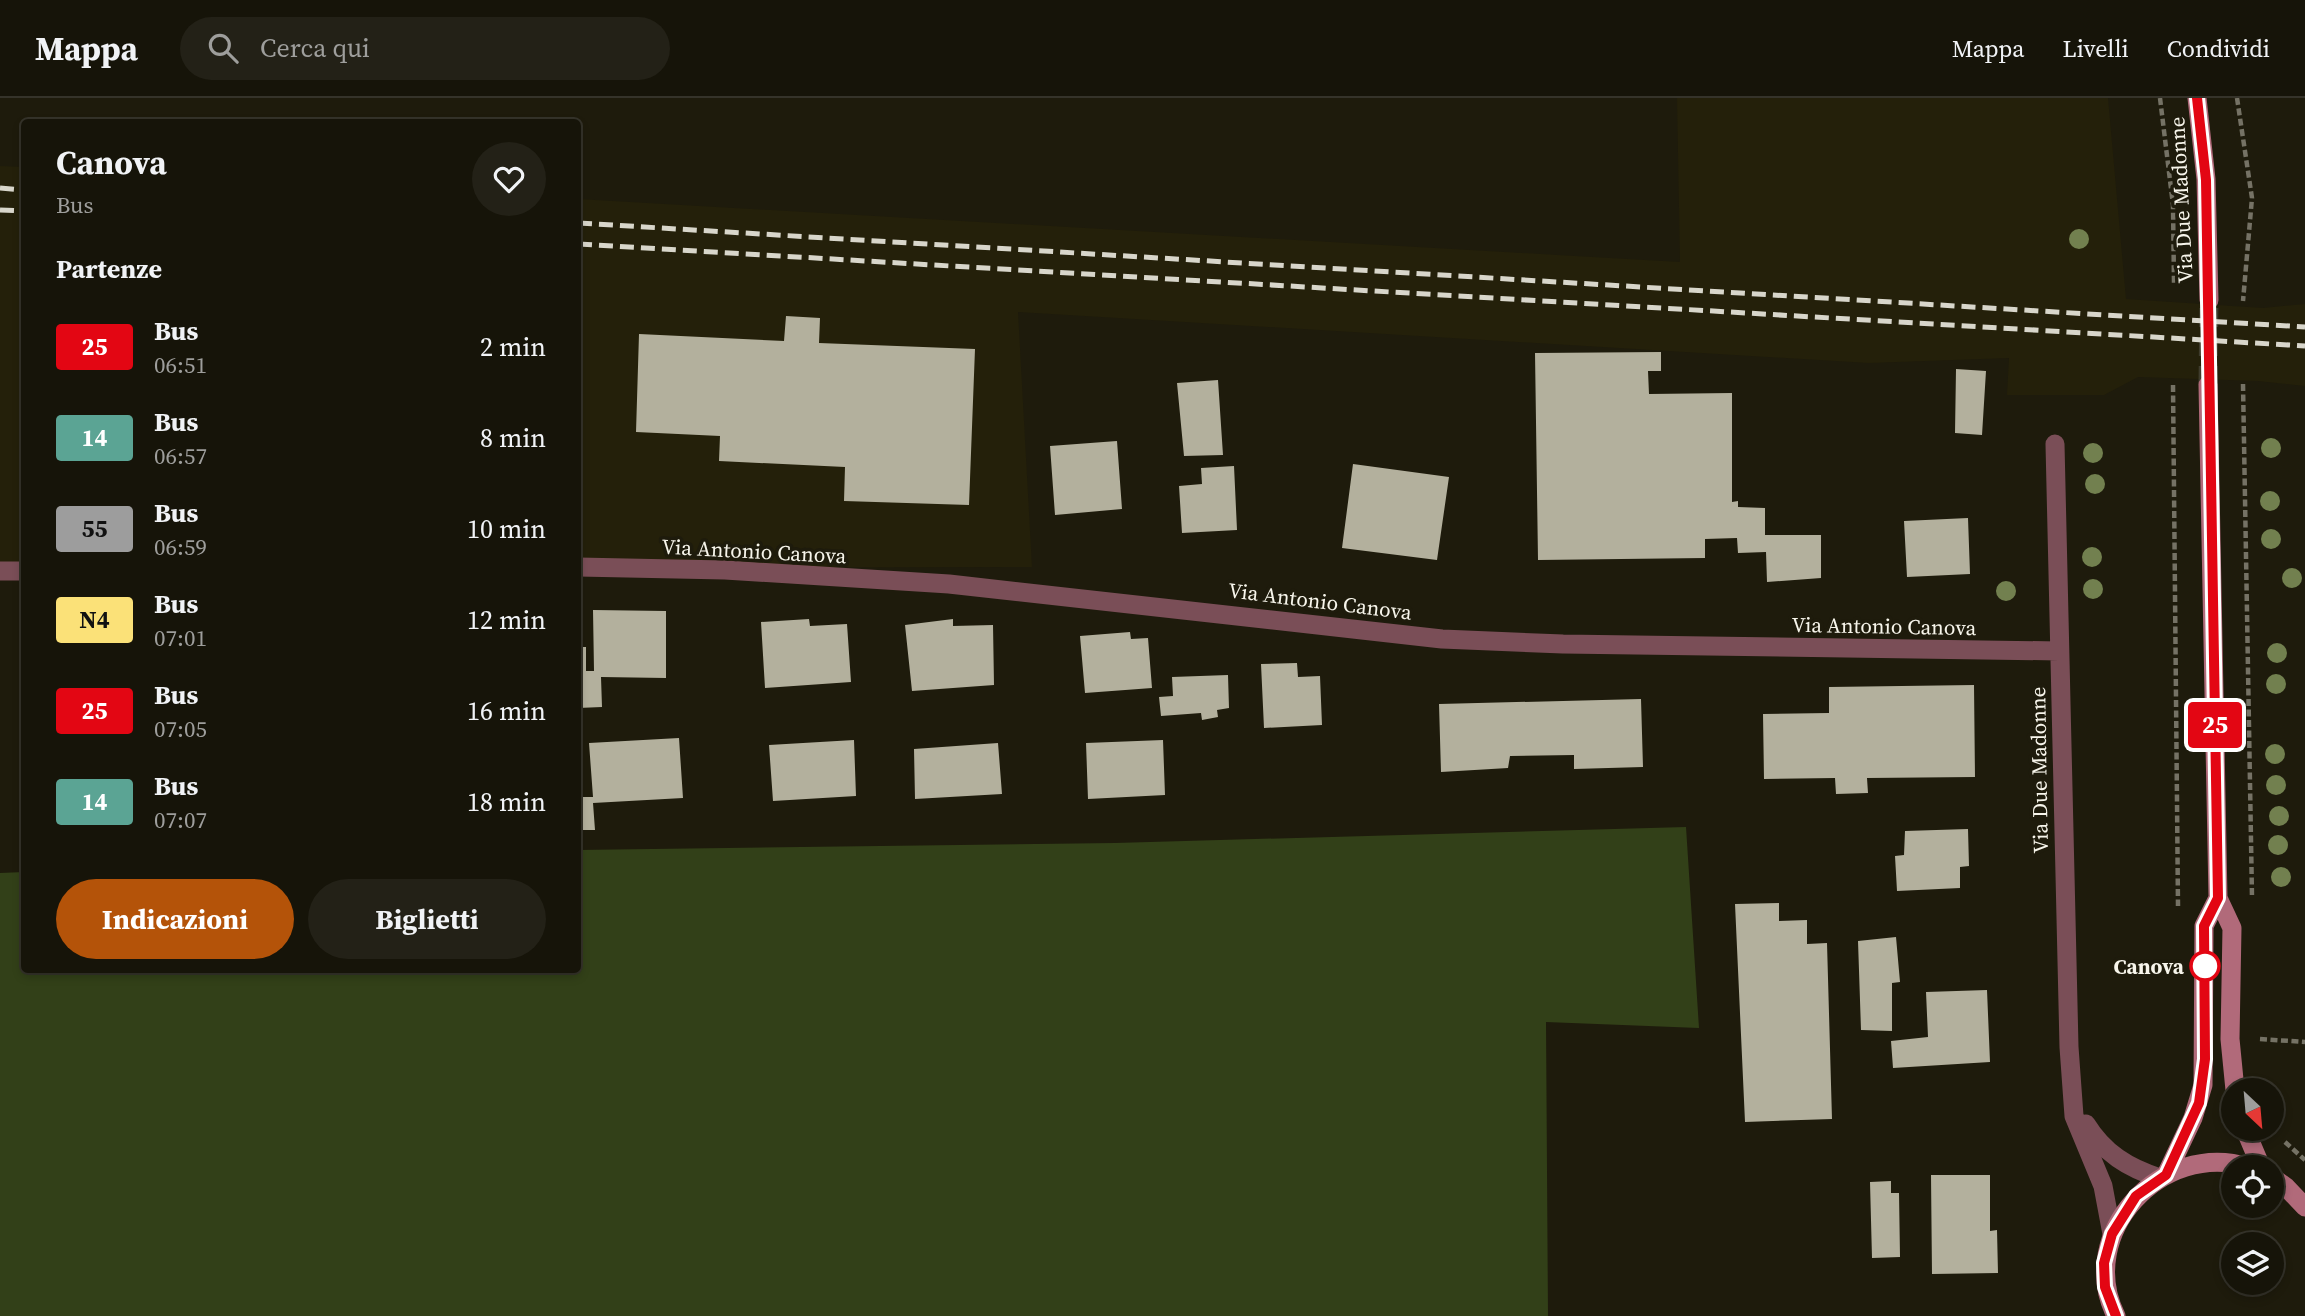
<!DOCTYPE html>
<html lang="it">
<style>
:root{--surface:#161409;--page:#232117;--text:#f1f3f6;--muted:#9e9e9c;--line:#35332a;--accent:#b45309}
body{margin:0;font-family:"Source Serif 4",serif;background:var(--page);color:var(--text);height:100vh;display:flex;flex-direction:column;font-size:26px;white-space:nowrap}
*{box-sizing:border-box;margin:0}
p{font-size:23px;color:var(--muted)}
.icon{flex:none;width:38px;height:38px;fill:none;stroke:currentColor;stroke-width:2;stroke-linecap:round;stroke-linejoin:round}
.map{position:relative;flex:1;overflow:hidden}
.sheet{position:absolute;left:21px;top:21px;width:560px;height:854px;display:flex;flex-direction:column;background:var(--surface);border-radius:7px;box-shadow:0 4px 10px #0003,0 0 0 2px var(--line)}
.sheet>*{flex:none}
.badge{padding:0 14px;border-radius:5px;font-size:24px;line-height:46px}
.needle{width:46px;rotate:154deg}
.controls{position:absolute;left:2221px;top:980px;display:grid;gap:14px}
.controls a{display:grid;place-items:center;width:63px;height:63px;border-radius:50%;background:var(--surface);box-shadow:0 4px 10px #0003,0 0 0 2px var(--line);font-size:35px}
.map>.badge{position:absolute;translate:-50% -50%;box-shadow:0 0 0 4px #fff}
h2{padding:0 35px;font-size:26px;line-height:63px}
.round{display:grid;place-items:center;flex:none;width:74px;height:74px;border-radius:37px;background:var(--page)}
.head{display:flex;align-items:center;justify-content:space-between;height:119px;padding:0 35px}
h1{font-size:33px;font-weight:700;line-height:52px}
.action{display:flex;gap:14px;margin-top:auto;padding:14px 35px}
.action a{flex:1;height:80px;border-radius:42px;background:var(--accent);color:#fff;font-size:28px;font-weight:700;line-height:80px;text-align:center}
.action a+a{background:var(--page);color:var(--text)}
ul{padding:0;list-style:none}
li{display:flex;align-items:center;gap:21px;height:91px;padding:0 35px}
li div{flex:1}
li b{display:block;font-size:26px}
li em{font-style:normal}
li .badge{min-width:77px;font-weight:700;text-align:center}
header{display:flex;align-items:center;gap:42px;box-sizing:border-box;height:98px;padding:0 35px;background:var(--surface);border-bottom:2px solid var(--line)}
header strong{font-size:33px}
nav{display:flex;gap:38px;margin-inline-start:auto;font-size:24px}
.search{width:490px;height:63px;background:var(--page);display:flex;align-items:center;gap:18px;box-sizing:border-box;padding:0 24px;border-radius:38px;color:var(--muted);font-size:26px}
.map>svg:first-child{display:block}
</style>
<header>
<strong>Mappa</strong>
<div class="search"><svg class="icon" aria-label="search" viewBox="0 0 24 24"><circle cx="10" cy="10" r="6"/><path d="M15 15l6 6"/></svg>Cerca qui</div>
<nav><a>Mappa</a><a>Livelli</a><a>Condividi</a></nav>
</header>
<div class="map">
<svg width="2305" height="1218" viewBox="0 0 2305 1218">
<rect width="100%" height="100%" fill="#1e1b0c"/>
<!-- built -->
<path fill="#24200a" d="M1677 0H2108L2126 201 2263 210 2305 206V288L2258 283 2138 279 2104 297H2007L2009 260 1869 265 1018 214 1032 469 578 470V101L1680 164Z
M0 68 24 69V470H0Z"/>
<!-- green -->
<path fill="#324018" d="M1686 729 1699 930 1546 924 1548 1218H0V775L24 774V872H578V752L1115 745Z"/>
<!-- building -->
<path fill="#b3b09d" d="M786 218 820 220 819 245 975 251 969 407 844 403 845 369 719 363 720 338 636 334 639 236 784 243Z
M1661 254V273H1648L1649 296 1732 295V404L1738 403V409L1765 410V437H1821V480L1767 484 1766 454 1738 455 1737 440 1705 441V460L1538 462 1535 255Z
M1956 271 1986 273 1982 337 1955 335Z
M1218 282 1223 357 1184 358 1177 285Z
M1117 343 1122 411 1055 417 1050 348Z
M1353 366 1449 379 1437 462 1342 450Z
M1234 368 1237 432 1182 435 1179 388 1202 386 1201 370Z
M1968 420 1970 476 1907 479 1904 423Z
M593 512 666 513V580L601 579 602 609 578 610V549H586V573H594Z
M809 521 810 528 847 526 851 584 765 590 761 524Z
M953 521V528L993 527 994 587 912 593 905 527Z
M1130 534 1131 541 1148 540 1152 590 1085 595 1080 538Z
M1297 565 1298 579 1320 578 1322 627 1264 630 1261 566Z
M1228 577 1229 610 1217 612 1218 619 1202 622 1201 615 1161 618 1159 599 1173 598 1172 579Z
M1974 587 1975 679 1867 680 1868 695 1836 696 1835 680 1764 681 1763 616 1829 615V589Z
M22 597H24V667H22Z
M1641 601 1643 669 1574 671V657L1510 658 1508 670 1441 674 1439 606Z
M679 640 683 700 593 705 595 732H578V699H593L589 645Z
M854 642 856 698 773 703 769 647Z
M1163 642 1165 697 1088 701 1086 645Z
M998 645 1002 696 915 701 914 651Z
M1968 731 1969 768 1960 769V790L1897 793 1895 758 1904 757 1905 733Z
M1779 805V823L1807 822V846L1827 845 1832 1021 1745 1024 1735 806Z
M1896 839 1900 884 1892 885V933L1861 932 1858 843Z
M1987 892 1990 964 1893 970 1891 943 1928 939 1926 894Z
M1931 1077H1990V1133L1997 1132 1998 1175 1932 1176Z
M1891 1083V1095H1899L1900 1159 1872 1160 1870 1084Z"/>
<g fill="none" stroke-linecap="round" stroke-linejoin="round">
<!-- secondary-tunnel -->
<path stroke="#3f3c2d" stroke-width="19" stroke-dasharray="19 10" stroke-linecap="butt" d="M2208 287 2209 202"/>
<!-- path -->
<path stroke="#757265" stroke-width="4.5" stroke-dasharray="7 3.5" stroke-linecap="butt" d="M2160 0 2173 107 2174 185
M2237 0 2252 100 2243 203
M2243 286 2252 799
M2173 287 2178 808
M2260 941 2305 944
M2285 1044 2305 1062"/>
<!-- minor -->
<path stroke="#7a4e57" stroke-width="19" d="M2055 346 2069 949 2074 1018 2103 1088 2112 1136
M578 469 725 472 949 486 1442 541 1563 546 2059 553
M0 473H24
M2086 1026C2104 1055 2128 1070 2160 1080"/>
<!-- secondary -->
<path stroke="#b16a7a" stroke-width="19" d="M2197 0 2206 81 2209 202
M2208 287 2218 800 2232 830 2230 941 2235 992
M2245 1031 2261 1069
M2166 1077 2193 1020 2203 987 2204 828 2218 800
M2272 1079 2286 1089 2305 1109
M2116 1218C2075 1135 2162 1042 2248 1069"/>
<!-- rail -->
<path stroke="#d8d6cb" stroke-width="5" stroke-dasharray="14 7" stroke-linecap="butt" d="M0 90 24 92
M0 112 24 113
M578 125 2305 229
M578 146 2305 248"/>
</g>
<!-- trees -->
<g fill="#72804f">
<circle cx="2079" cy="141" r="10"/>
<circle cx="2271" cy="350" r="10"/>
<circle cx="2093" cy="355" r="10"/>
<circle cx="2095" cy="386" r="10"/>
<circle cx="2270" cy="403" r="10"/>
<circle cx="2271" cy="441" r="10"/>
<circle cx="2092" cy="459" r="10"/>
<circle cx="2292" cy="480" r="10"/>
<circle cx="2093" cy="491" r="10"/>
<circle cx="2006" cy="493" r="10"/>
<circle cx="2277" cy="555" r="10"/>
<circle cx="2276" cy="586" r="10"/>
<circle cx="2275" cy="656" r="10"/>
<circle cx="2276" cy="687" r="10"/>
<circle cx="2279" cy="718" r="10"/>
<circle cx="2278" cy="747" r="10"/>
<circle cx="2281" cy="779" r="10"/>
</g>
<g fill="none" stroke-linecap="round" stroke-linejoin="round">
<!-- line casing -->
<g stroke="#fff" stroke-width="16">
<path id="line" d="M2116 1218 2105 1189 2104 1165 2112 1136 2136 1098 2166 1077 2199 1005 2205 961 2204 828 2218 800 2206 82 2197 0"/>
</g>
<!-- line -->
<use href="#line" stroke="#e30613" stroke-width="10"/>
</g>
<!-- markers -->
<circle fill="#fff" stroke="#e30613" stroke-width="3.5" cx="2205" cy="868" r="14"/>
<g text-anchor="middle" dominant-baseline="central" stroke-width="7" stroke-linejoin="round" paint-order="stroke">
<!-- street labels -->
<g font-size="21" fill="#f7f5eb" stroke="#1e1b0c">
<text transform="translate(2181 102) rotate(-93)">Via Due Madonne</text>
<text transform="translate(754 453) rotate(3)">Via Antonio Canova</text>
<text transform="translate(1320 503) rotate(7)">Via Antonio Canova</text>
<text transform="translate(1884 528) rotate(1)">Via Antonio Canova</text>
<text transform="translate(2039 672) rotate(-91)">Via Due Madonne</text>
</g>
<!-- stop labels -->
<g font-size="21" font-weight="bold" fill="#f7f5eb" stroke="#1e1b0c" text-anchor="end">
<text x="2184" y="868">Canova</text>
</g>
</g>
</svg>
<div class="controls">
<a><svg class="needle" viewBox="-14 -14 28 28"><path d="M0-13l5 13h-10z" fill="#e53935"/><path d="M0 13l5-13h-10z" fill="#9e9e9c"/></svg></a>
<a><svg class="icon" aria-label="locate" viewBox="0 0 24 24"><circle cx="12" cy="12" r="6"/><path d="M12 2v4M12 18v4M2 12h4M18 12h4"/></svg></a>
<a><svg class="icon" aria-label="layers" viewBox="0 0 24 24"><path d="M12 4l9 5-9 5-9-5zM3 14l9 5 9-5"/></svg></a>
</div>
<b class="badge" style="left:2215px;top:627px;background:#e30613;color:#fff">25</b>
<section class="sheet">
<div class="head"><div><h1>Canova</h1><p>Bus</p></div><a class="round"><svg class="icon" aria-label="heart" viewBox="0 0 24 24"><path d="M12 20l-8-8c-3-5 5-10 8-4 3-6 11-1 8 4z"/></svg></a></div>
<h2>Partenze</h2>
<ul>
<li><span class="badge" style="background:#e30613;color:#fff">25</span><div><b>Bus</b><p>06:51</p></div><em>2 min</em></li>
<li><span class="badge" style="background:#5ba494;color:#fff">14</span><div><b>Bus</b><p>06:57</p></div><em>8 min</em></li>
<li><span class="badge" style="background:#9d9d9d;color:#111">55</span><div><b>Bus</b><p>06:59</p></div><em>10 min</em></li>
<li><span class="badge" style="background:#fbe178;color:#111">N4</span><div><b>Bus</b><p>07:01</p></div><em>12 min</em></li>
<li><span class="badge" style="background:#e30613;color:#fff">25</span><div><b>Bus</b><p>07:05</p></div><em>16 min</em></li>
<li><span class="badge" style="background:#5ba494;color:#fff">14</span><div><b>Bus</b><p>07:07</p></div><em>18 min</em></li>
</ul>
<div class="action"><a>Indicazioni</a><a>Biglietti</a></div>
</section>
</div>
